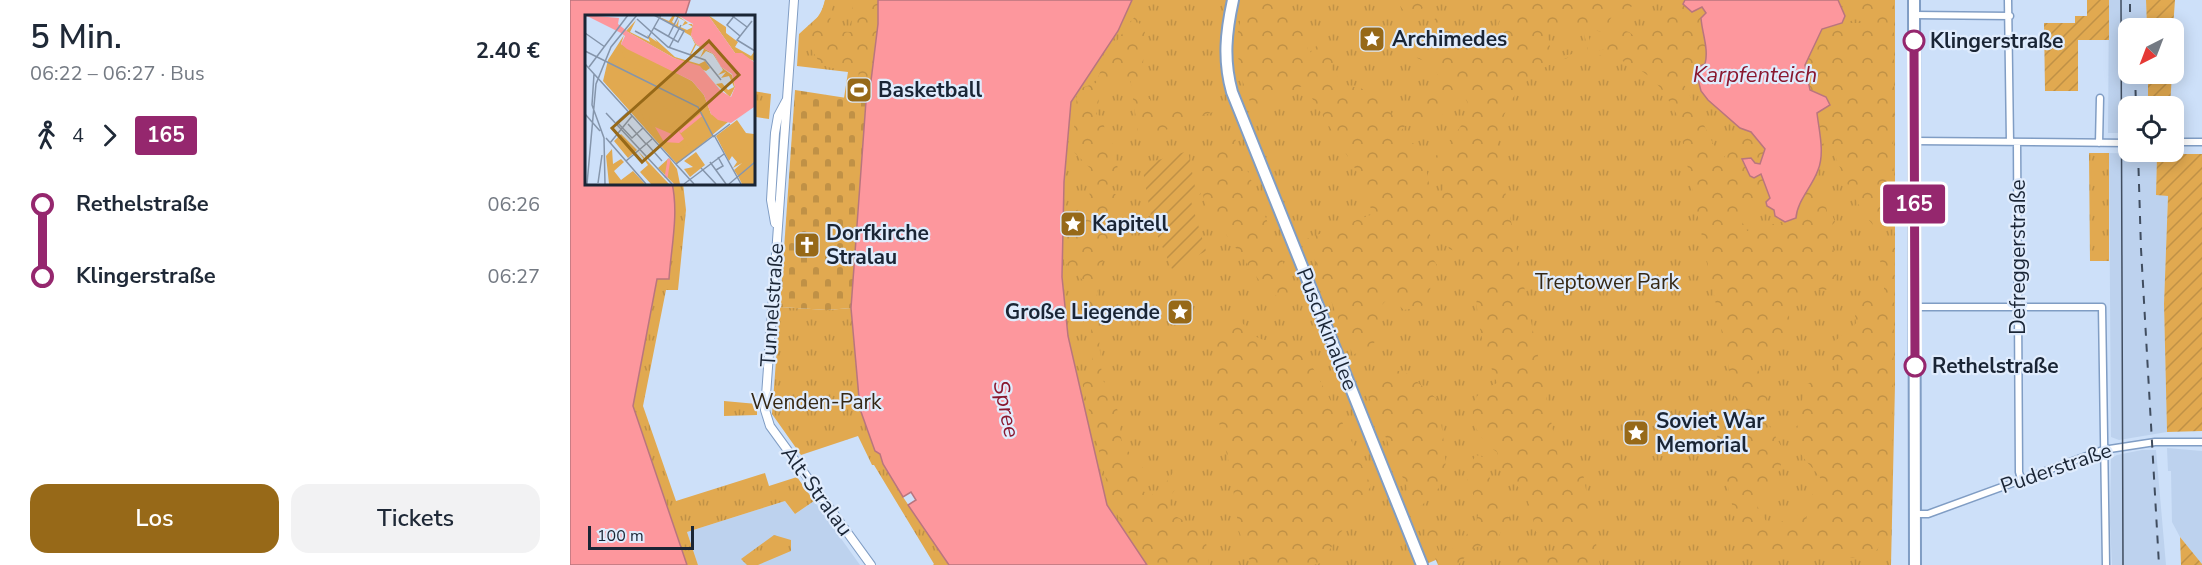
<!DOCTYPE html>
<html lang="de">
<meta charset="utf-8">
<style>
:root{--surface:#fff;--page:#f2f2f3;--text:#1f2937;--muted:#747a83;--accent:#976918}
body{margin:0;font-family:"Nunito Sans",sans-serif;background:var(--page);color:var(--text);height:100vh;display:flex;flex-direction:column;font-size:22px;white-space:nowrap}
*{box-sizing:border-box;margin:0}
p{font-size:20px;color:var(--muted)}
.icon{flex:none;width:33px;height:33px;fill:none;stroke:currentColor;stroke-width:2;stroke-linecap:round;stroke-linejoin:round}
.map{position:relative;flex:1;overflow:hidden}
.sheet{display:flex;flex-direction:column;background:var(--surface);width:570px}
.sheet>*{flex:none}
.badge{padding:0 12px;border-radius:4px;font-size:21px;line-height:39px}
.needle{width:39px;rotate:222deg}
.controls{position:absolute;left:1548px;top:18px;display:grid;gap:12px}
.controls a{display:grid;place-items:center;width:66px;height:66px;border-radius:12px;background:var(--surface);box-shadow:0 3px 15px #0003;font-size:30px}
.scale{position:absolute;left:18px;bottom:15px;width:106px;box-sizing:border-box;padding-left:6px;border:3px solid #1a2535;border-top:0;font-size:16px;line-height:21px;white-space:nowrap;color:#1a2535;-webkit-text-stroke:4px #e0ecfd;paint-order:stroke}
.map>.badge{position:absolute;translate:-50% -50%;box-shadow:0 0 0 3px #fff}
.legs{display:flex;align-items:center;gap:9px;height:66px;padding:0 30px;font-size:20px}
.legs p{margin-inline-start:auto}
.headline{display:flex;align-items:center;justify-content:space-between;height:102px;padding:0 30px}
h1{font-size:33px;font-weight:600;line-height:45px}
.button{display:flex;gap:12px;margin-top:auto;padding:12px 30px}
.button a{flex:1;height:69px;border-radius:18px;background:var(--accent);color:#fff;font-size:24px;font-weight:600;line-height:69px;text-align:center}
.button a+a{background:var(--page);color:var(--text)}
ul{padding:0 30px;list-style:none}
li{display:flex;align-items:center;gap:21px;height:72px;font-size:22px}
li i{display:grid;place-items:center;width:9px;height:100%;margin:0 8px;background:currentColor}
li i::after{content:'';width:15px;height:15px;margin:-8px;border:4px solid;border-radius:50%;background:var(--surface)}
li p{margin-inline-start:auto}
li:first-child i{background:linear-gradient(#0000 50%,currentColor 0)}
li:last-child i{background:linear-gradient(currentColor 50%,#0000 0)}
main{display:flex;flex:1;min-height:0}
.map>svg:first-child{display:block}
</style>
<main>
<section class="sheet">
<div class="headline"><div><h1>5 Min.</h1><p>06:22 – 06:27 · Bus</p></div><b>2.40 €</b></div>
<div class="legs"><svg class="icon" aria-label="walk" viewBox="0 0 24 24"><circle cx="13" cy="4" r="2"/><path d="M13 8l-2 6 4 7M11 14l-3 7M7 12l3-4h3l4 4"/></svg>4<svg class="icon" aria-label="forward" viewBox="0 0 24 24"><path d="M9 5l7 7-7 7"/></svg><b class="badge" style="background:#95276e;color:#fff">165</b></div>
<ul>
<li><i style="color:#95276e"></i><b>Rethelstraße</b><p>06:26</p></li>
<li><i style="color:#95276e"></i><b>Klingerstraße</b><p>06:27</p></li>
</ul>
<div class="button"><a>Los</a><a>Tickets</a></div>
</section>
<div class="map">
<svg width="1632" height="565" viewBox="0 0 1632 565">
<defs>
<pattern id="grass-tufts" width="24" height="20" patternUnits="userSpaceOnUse" patternTransform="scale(1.5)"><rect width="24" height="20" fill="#e1a950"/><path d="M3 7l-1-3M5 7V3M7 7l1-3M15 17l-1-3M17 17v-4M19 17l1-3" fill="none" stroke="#c09146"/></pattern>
<pattern id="forest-crowns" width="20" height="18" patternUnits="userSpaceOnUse" patternTransform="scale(1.5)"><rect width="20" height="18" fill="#e1a950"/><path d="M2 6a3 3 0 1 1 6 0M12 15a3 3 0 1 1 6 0" fill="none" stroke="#c09146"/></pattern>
<pattern id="cemetery-stones" width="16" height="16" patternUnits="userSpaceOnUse" patternTransform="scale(1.5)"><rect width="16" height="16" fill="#e1a950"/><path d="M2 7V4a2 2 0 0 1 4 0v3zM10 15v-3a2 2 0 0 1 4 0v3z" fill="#c09146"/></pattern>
<pattern id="garden-furrows" width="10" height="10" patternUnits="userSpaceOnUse" patternTransform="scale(1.5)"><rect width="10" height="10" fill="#e1a950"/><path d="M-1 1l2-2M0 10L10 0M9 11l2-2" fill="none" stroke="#c09146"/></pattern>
</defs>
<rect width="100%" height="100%" fill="#cde0f9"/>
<!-- built -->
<path fill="#bdd2ee" d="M1539 0H1576L1577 28H1558V74H1578V106H1558V133H1538Z
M1539 153 1587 154 1586 194 1598 196 1594 304 1597 432 1549 440 1541 437Z
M1597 448 1632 451V564L1610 537 1602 522 1601 471H1598Z
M1572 450H1586L1596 565H1542L1540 523 1541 458 1547 455Z
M215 501 225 514 244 501 290 565H128L117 532Z"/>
<!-- grass -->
<path fill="url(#grass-tufts)" d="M255 0H308V24L297 101 274 98 278 72 227 66 229 34 251 14Z
M562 0H1325V385L1321 565H870L868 559 854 565H577L537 505 498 336 492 277 494 182 501 102 548 31Z
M183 91 201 94 199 119 186 117 185 122H183Z
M1519 153H1539V261H1520Z
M102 183H113L116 210 108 290H96L73 406 106 501 195 473 199 486 227 477 244 501 225 514 215 501 117 532 128 565H117L63 406 87 279H99Z
M210 307 257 310 281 308 290 409 305 451 310 454 313 464 333 497 379 565H363L364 564 304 465H302L288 436 231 455 202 414Z
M154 401 187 404V415L154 416Z
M204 535 221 540V551L188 565H177L171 559Z"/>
<!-- forest -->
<path fill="url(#forest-crowns)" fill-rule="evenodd" d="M255 0H261L260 31 281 32 283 0H308V24L299 97 296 101 288 100 291 88 288 71 261 68 250 64C247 57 241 50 238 43 233 32 254 14 255 0Z
M675 0H717L722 14 735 24 739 32 737 51 740 53 748 44 754 42 766 53 761 69C779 93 779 83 802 92 808 94 814 99 819 102L820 113 831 119 849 97 869 86 871 82 861 60 854 61 845 57 843 48 850 42 859 38V22L870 16 878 18 886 36 903 42 911 36 925 33 931 18 929 0H1049V3L1060 0 1062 6 1054 15 1044 13 1039 21 1040 27 1059 32 1072 42 1095 18V0H1115L1114 4 1132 7 1136 13 1132 33 1138 54 1135 64 1125 68 1118 79 1113 80 1114 84 1152 162 1170 128 1181 132 1196 149 1190 165 1185 163 1191 173 1200 198 1168 214 1177 231 1226 218V208L1239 189 1254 191 1257 212 1262 215 1265 222 1256 231C1264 248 1270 267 1264 286L1253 291 1240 285 1230 290 1219 315 1220 329 1207 351 1198 350 1188 370 1198 392 1197 422 1211 446V464L1202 491 1186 504 1196 521 1206 524 1235 512 1240 531 1249 526 1237 506 1240 497 1253 485C1250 472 1238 466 1231 454 1221 438 1231 402 1237 384L1252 377 1269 376 1270 365 1259 359 1258 348 1275 332H1280L1286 323 1284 308 1292 295 1314 294V281L1318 274C1308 263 1308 255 1310 241L1321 239 1325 244 1321 543 1310 546 1300 558 1173 555 1146 431 1171 426 1107 115C1099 101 1092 87 1080 77 1016 25 929 71 927 151L989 461 1010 457 1030 565H932L937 563 944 553 991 555 993 544 966 532 961 510 955 494 930 468 927 452C911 441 897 421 905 400 909 391 919 387 927 383 914 349 907 327 906 290L896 281 900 264 894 254 879 249 874 228 859 231 863 245 861 256 867 265 862 273 859 299 851 307 834 310 819 297 810 307 804 344 783 355 736 239 803 214 786 170 734 85 683 110 671 77 666 41ZM1012 24 1018 51 982 58 977 31ZM1017 29 1044 34 1043 42 1031 51 1022 50ZM894 95C895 98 897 101 898 104 901 120 875 146 865 157L874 182 870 206 862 199 852 148 827 135 835 126 868 122 878 104 876 100Z
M821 0H855V5L846 17 835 13 827 1Z
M1293 0H1324V133L1322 156 1325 181 1323 226 1303 225C1282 198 1272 174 1260 142L1252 144 1247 112 1260 106 1256 97 1240 90 1235 65 1252 29 1272 23H1293L1290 3Z
M569 11 573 15 568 22 575 29 571 99H580L581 105 636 106 642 105 643 112 569 140 560 77H541L530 94 526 114 533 118 535 132 542 143 548 169 539 190 555 201 557 219 545 233 532 263 526 300 532 378 548 411 552 444 577 473 573 491 581 496 595 484 607 467 617 474 601 495 598 512C631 531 636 524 639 565H579L543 508 512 382 518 379 523 370 519 286 494 262 497 214 519 205 521 169 502 150 507 96 511 88 526 83 537 54Z
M664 136 727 298 710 299 691 283 635 205 628 168 646 144Z
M666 315C674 324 682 338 695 340 707 342 718 339 729 342L778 433 801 486 751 563 743 565H686L679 559 669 531 660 467 643 398 648 327Z
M822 369 838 374 867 399C870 417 879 463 874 478 869 491 857 502 846 509L792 381Z
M906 455 916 458 921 485 931 492 940 516 927 539 902 549 888 565H868L855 533 860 524 872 528 866 545 872 560 906 525 909 510 895 473Z"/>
<!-- cemetery -->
<path fill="url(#cemetery-stones)" d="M225 90 296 101 281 308 257 310 210 307Z"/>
<!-- garden -->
<path fill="url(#garden-furrows)" d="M1517 0H1539V40H1508V91H1475L1474 23H1505V16H1517Z
M1576 0H1605L1603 28H1577Z
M1578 74H1602L1600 106H1578Z
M618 151 625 187 629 188 631 194 620 198 636 251 602 269 582 223 572 165Z
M1587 154H1632V431L1597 432 1594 304 1598 196 1586 195Z
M1610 537 1632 564V565H1611Z"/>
<!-- water -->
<path fill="#fd979d" stroke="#b9757e" stroke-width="1.5" d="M0 0H120L115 16H16V183H102C109 214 101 248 99 279H87L63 406 117 565H0Z
M308 0H562L548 31 501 102 494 182 492 277 498 336 537 505 577 565H379L338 505 346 500 341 492 333 497 313 464 310 454 305 451 290 409 281 308 296 101 299 97 308 24Z
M1115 0H1268L1275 16 1272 23 1252 29 1235 65 1240 90 1256 97 1260 105 1247 113C1249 131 1255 153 1248 170 1242 187 1227 201 1226 218L1215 222 1205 216 1204 210 1197 206 1196 202 1200 198 1191 174 1184 178 1180 176 1172 159 1181 158 1185 163 1190 164 1195 149 1181 132 1170 128 1138 100 1131 91 1125 68 1135 64C1139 49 1132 33 1131 18L1136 13 1132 7 1122 12 1113 4Z"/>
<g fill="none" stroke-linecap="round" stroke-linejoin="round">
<!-- minor casing -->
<g stroke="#809dc4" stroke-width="9">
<path id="minor" d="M1438 0 1440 142
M1344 15 1440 16
M1344 141 1558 143
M1447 142 1449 472 1451 479
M1604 142H1632
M1529 143 1530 98
M1345 307H1532L1536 565
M1345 514H1358L1533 450 1585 442H1632"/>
</g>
<!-- tertiary casing -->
<g stroke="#809dc4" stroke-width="10">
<path id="tertiary" d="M224 0 195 410 200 426 301 565
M205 223 201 200 205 133 208 116 216 101"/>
</g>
<!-- primary casing -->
<g stroke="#809dc4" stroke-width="14">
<path id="primary" d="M663 0C656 32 653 60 662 92L852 565
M1344 0 1345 565"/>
</g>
<!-- minor -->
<use href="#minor" stroke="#fff" stroke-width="6"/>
<!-- tertiary -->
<use href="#tertiary" stroke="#fff" stroke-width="8"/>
<!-- primary -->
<use href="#primary" stroke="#fff" stroke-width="10"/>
<!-- tram -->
<path stroke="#404d5f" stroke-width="1.5" d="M1551 0 1553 565"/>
<!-- rail -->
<path stroke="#404d5f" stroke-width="2" stroke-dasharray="8 8" stroke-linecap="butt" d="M1560 28V0
M1565 74 1566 106
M1568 152 1571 249 1589 565"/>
</g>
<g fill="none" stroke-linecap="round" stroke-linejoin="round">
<!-- line-1 casing -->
<g stroke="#fff" stroke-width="14">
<path id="line-1" d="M1344 41 1345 366"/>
</g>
<!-- line-1 -->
<use href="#line-1" stroke="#95276e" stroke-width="9"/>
</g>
<!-- icons -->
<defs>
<g id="sight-square" transform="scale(1.35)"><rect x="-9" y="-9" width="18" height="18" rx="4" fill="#976918" stroke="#e0ecfd"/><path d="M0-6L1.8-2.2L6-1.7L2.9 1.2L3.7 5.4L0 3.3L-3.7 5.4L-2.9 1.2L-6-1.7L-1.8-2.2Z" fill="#fff"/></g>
<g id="stadium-square" transform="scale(1.35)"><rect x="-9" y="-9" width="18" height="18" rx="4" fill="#976918" stroke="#e0ecfd"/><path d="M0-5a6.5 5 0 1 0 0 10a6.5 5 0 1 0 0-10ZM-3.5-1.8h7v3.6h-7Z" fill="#fff"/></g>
<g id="church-square" transform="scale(1.35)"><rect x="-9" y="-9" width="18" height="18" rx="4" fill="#976918" stroke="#e0ecfd"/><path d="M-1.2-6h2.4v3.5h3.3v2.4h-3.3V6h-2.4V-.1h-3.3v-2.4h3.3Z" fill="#fff"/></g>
</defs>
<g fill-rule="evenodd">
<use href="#sight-square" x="802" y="39"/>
<use href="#stadium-square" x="289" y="90"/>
<use href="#sight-square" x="503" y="224"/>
<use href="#church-square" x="237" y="245"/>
<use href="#sight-square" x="610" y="312"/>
<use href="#sight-square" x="1066" y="433"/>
</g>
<!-- markers -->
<g fill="#fff" stroke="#95276e" stroke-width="3">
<circle cx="1344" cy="41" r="10"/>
<circle cx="1345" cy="366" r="10"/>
</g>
<g text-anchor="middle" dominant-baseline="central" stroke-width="4.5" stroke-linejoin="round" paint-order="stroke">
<!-- poi labels -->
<g font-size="21" font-weight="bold" fill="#1a2535" stroke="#e0ecfd" text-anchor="start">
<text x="822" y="39">Archimedes</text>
<text x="308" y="90">Basketball</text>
<text x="522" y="224">Kapitell</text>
<text x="256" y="233">Dorfkirche<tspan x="256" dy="24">Stralau</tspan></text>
<text x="590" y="312" text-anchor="end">Große Liegende</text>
<text x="1086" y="421">Soviet War<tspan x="1086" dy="24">Memorial</tspan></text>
</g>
<!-- stop labels -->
<g font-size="21" font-weight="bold" fill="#1a2535" stroke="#e0ecfd" text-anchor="start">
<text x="1360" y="41">Klingerstraße</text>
<text x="1362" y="366">Rethelstraße</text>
</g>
<!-- street labels -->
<g font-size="21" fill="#1a2535" stroke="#e0ecfd">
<text transform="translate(1448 257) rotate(-90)">Defreggerstraße</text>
<text transform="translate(202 305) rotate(-86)">Tunnelstraße</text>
<text transform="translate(757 329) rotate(68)">Puschkinallee</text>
<text transform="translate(1486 468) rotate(-19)">Puderstraße</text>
<text transform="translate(247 491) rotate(54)">Alt-Stralau</text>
</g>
<!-- park labels -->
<g font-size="21" fill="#352815" stroke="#e0ecfd">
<text x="1037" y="282">Treptower Park</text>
<text x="246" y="402">Wenden-Park</text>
</g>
<!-- water labels -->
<g font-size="22" font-style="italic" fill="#89182f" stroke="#e0ecfd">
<text x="1185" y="75">Karpfenteich</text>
<text transform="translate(436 409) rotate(78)">Spree</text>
</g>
</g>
<!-- overview -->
<g transform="translate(15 15)">
<rect width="170" height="170" fill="#cde0f9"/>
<path d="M70 0 84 6 88 0H92L103 8 97 11 100 6 90 1 87 7 91 10 94 4 93 11 102 15 108 12 103 9H107L109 13 106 20 111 29 129 39 136 52 147 60 150 72 145 82 131 69 137 68 143 75 149 72 144 61 136 63 141 57 133 60 138 55 128 39 121 36 115 43 119 34 111 30 107 38 104 41 110 29 106 21ZM123 0 141 12V18L153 27 150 32 166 41 169 37V46L150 38ZM51 5 45 17 65 27 62 20 72 27 69 23 90 42 114 49 120 46 125 53 121 56 89 43 41 16ZM39 20 36 29 107 66 119 80 126 99 143 107 92 149 18 66 23 45Z" fill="#e1a950"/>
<path d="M31 34 29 43 37 37 42 48 53 55 55 49 64 52 61 54 65 58 58 55 54 59 24 46ZM26 67 38 79 36 82 48 86 58 76 53 71H64L54 82V88L44 95 47 88 42 92 21 69ZM68 71 75 74 72 77 76 81 71 79 70 72 66 80 78 83 87 92H91L89 80 98 85 99 92H111L119 104 116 102 107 109 113 113 120 106 128 120 93 148 91 142 88 144 64 117 78 122V132L79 127 96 126 99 132 94 133 101 136 104 133 95 116 89 114 86 120 72 109 67 114 64 101 55 93 63 116 47 98 55 89 82 112 91 111V100L62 80ZM169 92 152 105 161 118 169 119V169H157L153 161 168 148 147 141 144 146 131 121Z" fill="#e1a950"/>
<path d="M36 119 52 135 43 143 29 126ZM27 134 28 149 36 144 39 147 29 156 36 165 48 156 60 169H24L21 141ZM156 134 168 148 153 161 149 155 157 148 148 153 152 147 147 141ZM53 136 84 169H66L55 157 63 150ZM111 137 120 150 105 162 99 154 108 152 99 146ZM84 143 92 154 95 169H89L73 153Z" fill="#e1a950"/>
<path d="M0 0 34 3 33 9 43 17 89 43 115 51 136 76 146 82 150 72 147 59 136 52 129 39 111 29 106 20 108 9 92 0H123L150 38H157L169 47V92L146 108 133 105 126 99 119 80 107 66 42 34 36 29 40 21 36 18ZM70 112 89 120 93 115 99 124 94 128 79 127Z" fill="#fd979d"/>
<path fill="none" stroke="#fd979d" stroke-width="3" d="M95 117 116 100M81 163 84 144"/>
<path fill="none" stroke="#8595ab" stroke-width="1.5" d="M146 0 162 12M150 0 142 10 155 21M52 4 83 32 120 45 136 65M167 6 152 25 170 36M69 13 93 27 99 16 69 0M50 16 63 23 76 0M0 18 20 32M83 22 93 2M84 33 96 10M0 36 113 92 128 121 91 149M0 49 109 169M4 52 43 0M9 59 7 90 19 123 20 169M43 97 32 107 47 123 58 113M21 98 87 169M0 99 15 116M43 109 61 129M129 120 156 169M128 122 145 109M21 123 61 169M25 128 47 101M61 128 77 146M41 146 67 124M125 147 141 169M116 153 131 169M131 155 138 151 133 142M13 168 17 140M2 169 11 69 26 32 52 0M99 169 139 139M144 169 170 147"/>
<path fill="#976918" fill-opacity="0.15" stroke="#976918" stroke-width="3" d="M124 26 154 60 57 147 27 113Z"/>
<rect width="170" height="170" fill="none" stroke="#1a2535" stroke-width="3"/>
</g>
</svg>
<div class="controls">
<a><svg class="needle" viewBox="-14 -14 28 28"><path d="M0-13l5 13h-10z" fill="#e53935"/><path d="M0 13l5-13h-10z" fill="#747a83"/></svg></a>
<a><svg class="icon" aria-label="locate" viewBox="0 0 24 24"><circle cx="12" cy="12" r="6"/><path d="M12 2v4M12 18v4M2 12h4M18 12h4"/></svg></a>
</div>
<div class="scale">100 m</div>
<b class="badge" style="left:1344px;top:204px;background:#95276e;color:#fff">165</b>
</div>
</main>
